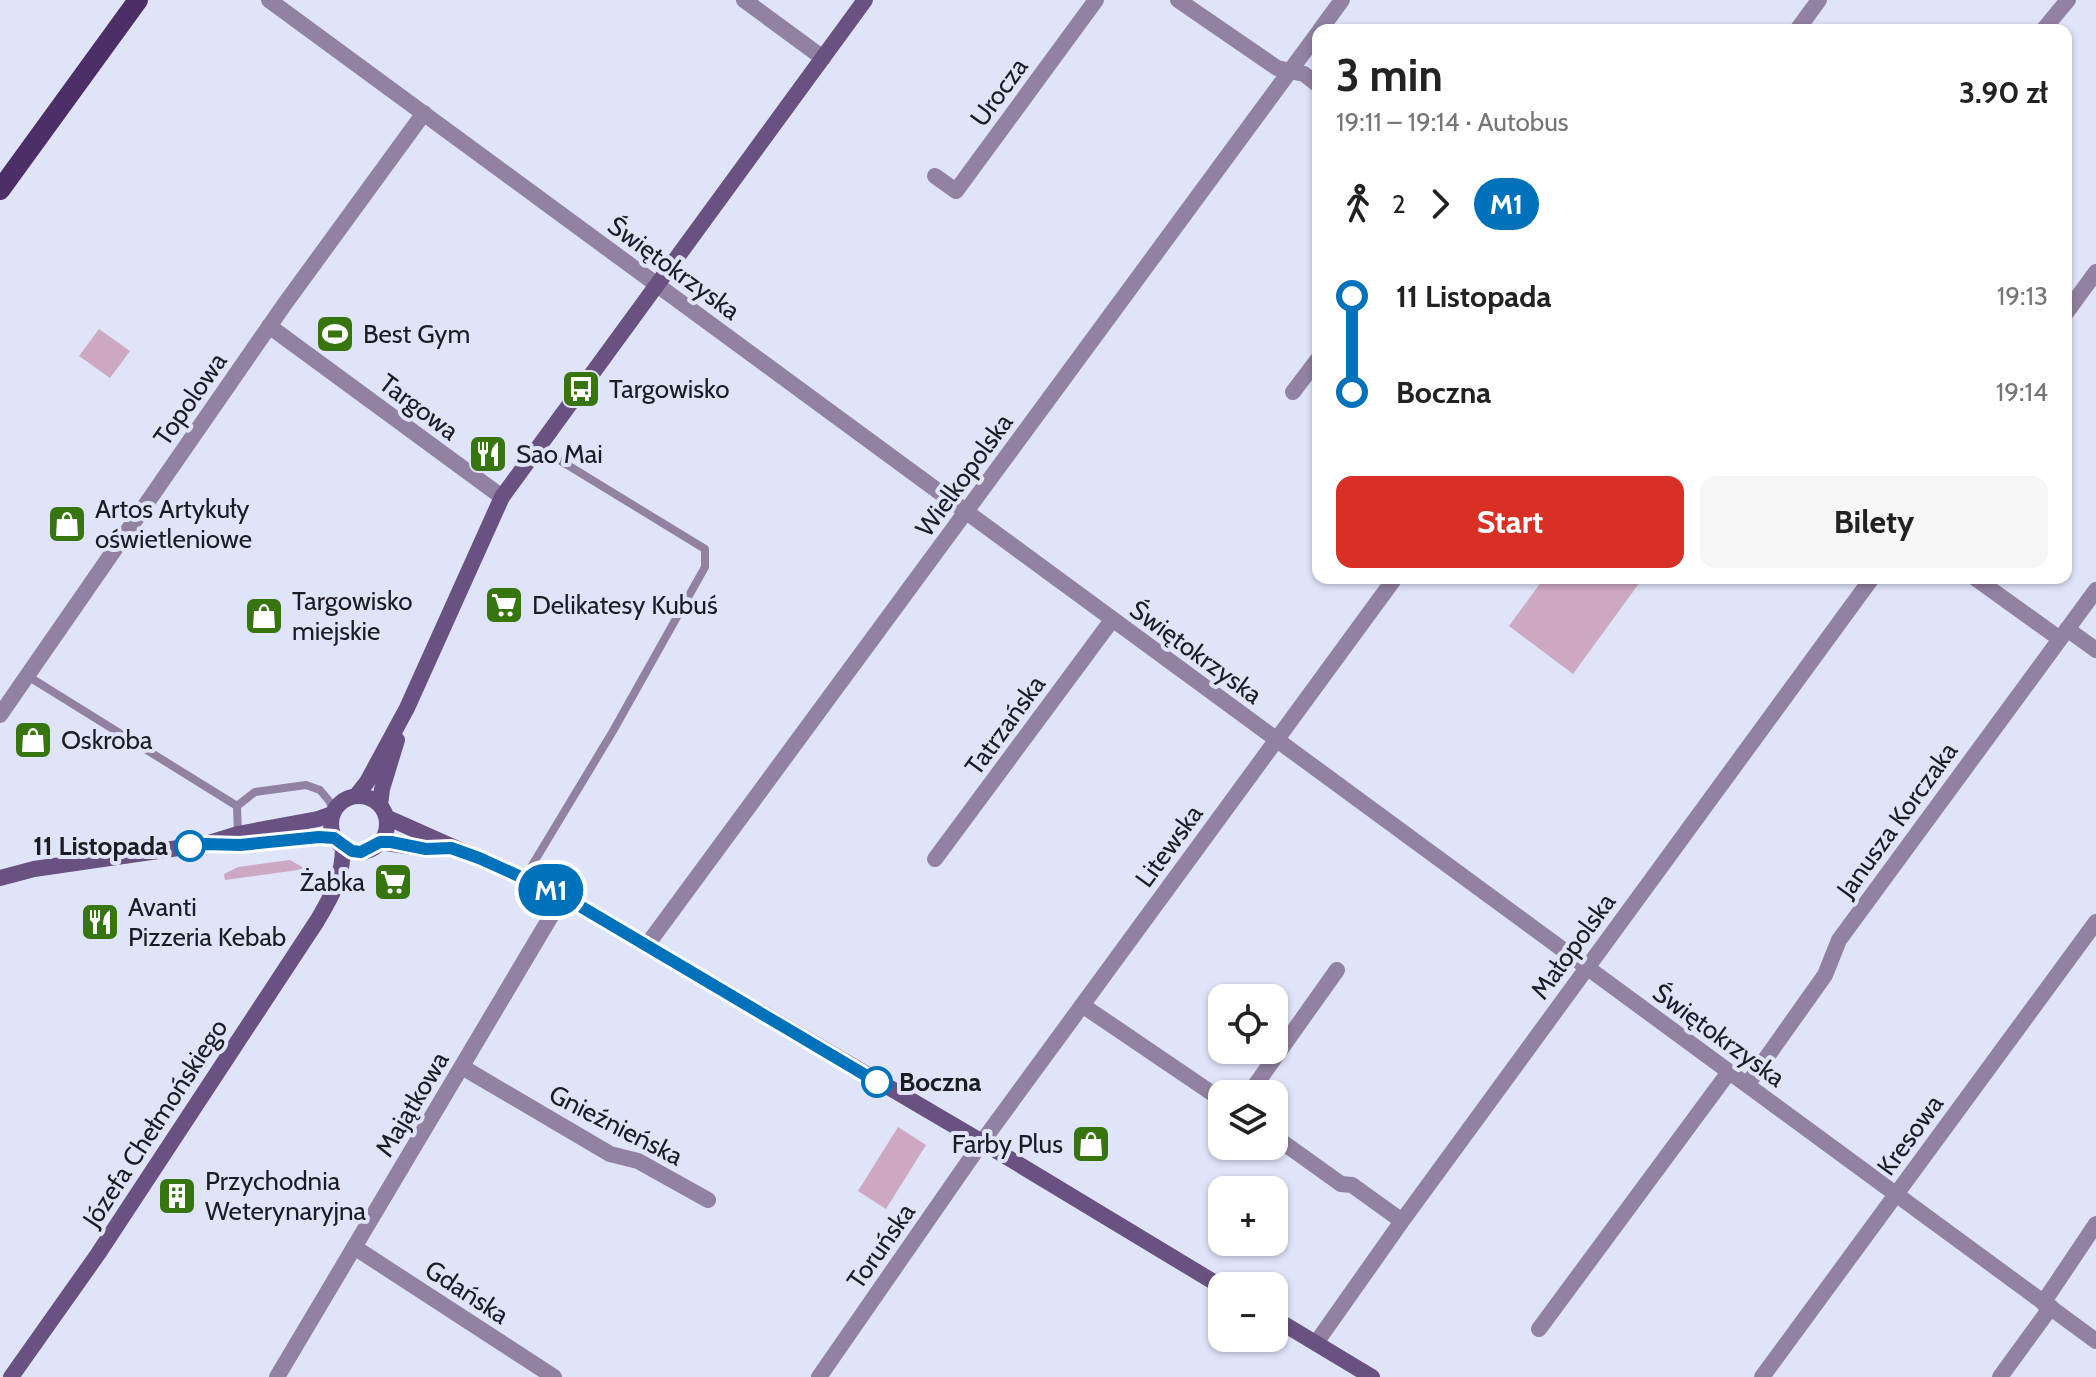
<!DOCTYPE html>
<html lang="pl">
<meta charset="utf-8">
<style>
:root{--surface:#fff;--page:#f6f6f6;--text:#222;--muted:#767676;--accent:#d93025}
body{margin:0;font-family:Cabin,sans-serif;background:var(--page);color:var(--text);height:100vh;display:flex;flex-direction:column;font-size:30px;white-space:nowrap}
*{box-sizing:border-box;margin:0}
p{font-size:26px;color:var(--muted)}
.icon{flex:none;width:44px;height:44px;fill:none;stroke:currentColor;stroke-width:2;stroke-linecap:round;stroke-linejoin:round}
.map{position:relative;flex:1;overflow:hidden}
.side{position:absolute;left:1312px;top:24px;width:760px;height:560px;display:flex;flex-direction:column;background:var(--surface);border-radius:16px;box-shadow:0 2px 6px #0004}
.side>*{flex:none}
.badge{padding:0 16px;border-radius:26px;font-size:28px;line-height:52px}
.tools{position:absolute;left:1208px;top:984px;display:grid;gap:16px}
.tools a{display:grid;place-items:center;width:80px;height:80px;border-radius:16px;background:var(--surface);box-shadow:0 2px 6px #0004;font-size:40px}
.map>.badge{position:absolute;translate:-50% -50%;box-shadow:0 0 0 4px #fff}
.legs{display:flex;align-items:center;gap:12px;height:88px;padding:0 24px;font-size:26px}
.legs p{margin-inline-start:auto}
.headline{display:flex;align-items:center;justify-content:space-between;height:136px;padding:0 24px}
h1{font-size:44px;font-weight:700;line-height:60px}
.action{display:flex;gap:16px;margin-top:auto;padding:16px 24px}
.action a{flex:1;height:92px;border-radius:16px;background:var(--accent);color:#fff;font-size:32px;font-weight:700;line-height:92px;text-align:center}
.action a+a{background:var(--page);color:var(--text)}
ul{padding:0 24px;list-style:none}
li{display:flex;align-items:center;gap:28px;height:96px;font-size:30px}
li i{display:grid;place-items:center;width:12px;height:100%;margin:0 10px;background:currentColor}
li i::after{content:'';width:20px;height:20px;margin:-10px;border:6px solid;border-radius:50%;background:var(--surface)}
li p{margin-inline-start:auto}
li:first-child i{background:linear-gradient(#0000 50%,currentColor 0)}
li:last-child i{background:linear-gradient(currentColor 50%,#0000 0)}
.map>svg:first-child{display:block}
</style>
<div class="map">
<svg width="2096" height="1377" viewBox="0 0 2096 1377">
<rect width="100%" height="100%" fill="#e0e4f9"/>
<!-- green -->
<path fill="#cca8c3" d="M99 329 130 351 110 378 79 356Z
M1544 578H1643L1573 674 1509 626Z
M290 860 306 869 225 880 224 874 238 867Z
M898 1127 926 1145 886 1209 858 1191Z"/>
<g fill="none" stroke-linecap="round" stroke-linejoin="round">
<!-- lane -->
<path stroke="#9181a2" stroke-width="8" d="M26 675 237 806 238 834
M237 806 255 792 306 785 320 790 330 802 333 812
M525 877 613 731 705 567V549L538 447"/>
<!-- street -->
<path stroke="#9181a2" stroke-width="16" d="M269 0 2096 1341
M744 0 823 58
M1178 0 1277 68 1304 74 1318 85
M1320 30 1342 0
M1797 30 1819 0
M2043 30 2068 0
M935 176 956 191 1096 0
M2066 313 2096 272
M269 326 502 497
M1293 392 1318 359
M1975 578 2060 639
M2067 629 2096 650
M0 715 284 305 424 113
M935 859 1112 620
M647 945 1318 33
M1082 1005 1222 1100
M462 1067 610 1154 638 1161 708 1200
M1747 1085 1825 975 1839 940 2096 590
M1249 1094 1337 970
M1274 1136 1341 1184 1352 1185 1402 1221
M354 1247 554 1377
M2043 1303 2096 1224
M1539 1329 1729 1072
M1316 1343 1402 1221 1872 578
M277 1377 563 896
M819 1377 982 1142 1395 578
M1762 1377 2096 922
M2000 1377 2051 1307"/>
<!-- secondary -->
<path stroke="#695181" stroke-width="16" d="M356 796 367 782 407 708 502 497 865 0
M331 824a28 28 0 1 1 56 0a28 28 0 1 1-56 0Z
M380 805 382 789 397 740
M386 817 563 896 982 1142 1222 1287
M380 842 426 849 450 848
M216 844C255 846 295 833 334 838
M0 878 34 869 206 844 238 834 318 819 332 814
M1274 1318 1372 1377
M11 1377 98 1254 317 921C332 896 343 876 343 847"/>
<!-- primary -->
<path stroke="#4d2f68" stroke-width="20" d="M0 190 138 0"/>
</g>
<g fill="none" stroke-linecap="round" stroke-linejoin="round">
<!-- line-1 casing -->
<g stroke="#fff" stroke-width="18">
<path id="line-1" d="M190 846 206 844 240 845 319 837 334 838 352 851 361 852 380 842H391L426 849 451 848 479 858 563 896 877 1082"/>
</g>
<!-- line-1 -->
<use href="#line-1" stroke="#0072bc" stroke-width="12"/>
</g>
<!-- icons -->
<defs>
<g id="stadium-square" transform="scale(2)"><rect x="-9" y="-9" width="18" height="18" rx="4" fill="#37750e" stroke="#e0e4f9"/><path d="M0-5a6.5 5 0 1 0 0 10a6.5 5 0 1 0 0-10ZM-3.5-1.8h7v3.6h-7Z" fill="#fff"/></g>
<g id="bus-square" transform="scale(2)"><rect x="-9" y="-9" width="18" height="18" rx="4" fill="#37750e" stroke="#e0e4f9"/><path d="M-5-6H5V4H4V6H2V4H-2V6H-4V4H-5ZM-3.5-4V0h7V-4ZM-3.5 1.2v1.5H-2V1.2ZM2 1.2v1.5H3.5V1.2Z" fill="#fff"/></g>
<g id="restaurant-square" transform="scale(2)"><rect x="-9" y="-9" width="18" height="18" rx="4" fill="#37750e" stroke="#e0e4f9"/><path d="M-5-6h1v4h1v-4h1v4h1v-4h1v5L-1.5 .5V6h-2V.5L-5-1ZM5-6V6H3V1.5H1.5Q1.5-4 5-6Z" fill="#fff"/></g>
<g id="shop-square" transform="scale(2)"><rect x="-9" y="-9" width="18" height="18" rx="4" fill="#37750e" stroke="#e0e4f9"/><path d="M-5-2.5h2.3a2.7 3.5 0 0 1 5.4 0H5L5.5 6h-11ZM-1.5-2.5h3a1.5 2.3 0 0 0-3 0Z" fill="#fff"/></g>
<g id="supermarket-square" transform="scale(2)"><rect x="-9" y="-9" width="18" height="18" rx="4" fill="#37750e" stroke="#e0e4f9"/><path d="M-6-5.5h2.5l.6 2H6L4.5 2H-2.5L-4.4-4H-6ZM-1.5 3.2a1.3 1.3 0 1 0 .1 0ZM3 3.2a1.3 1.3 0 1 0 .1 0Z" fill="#fff"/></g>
<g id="building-square" transform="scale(2)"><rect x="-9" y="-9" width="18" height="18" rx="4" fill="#37750e" stroke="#e0e4f9"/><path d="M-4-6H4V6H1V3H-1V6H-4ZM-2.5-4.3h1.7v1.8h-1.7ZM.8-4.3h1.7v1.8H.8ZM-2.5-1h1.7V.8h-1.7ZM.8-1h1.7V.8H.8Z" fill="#fff"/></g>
</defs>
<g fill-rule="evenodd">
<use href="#stadium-square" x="335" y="334"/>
<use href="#bus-square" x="581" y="389"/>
<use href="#restaurant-square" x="488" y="454"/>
<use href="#shop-square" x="67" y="524"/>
<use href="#supermarket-square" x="504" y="605"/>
<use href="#shop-square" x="264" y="616"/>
<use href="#shop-square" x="33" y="740"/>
<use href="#supermarket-square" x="393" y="882"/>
<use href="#restaurant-square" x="100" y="922"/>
<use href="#shop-square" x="1091" y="1144"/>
<use href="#building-square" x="177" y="1196"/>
</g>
<!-- markers -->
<g fill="#fff" stroke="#0072bc" stroke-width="4">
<circle cx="190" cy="846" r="14"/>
<circle cx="877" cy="1082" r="14"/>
</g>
<g text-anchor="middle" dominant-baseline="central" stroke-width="8" stroke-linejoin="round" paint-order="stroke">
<!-- street labels -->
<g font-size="26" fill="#1b1c24" stroke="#e0e4f9">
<text transform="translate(999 92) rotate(-54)">Urocza</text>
<text transform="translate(674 268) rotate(36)">Świętokrzyska</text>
<text transform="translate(190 399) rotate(-55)">Topolowa</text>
<text transform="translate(419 407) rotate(37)">Targowa</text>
<text transform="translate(964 475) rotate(-54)">Wielkopolska</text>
<text transform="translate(1196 652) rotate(36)">Świętokrzyska</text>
<text transform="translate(1005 725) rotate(-54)">Tatrzańska</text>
<text transform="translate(1897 820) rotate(-54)">Janusza Korczaka</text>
<text transform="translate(1169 846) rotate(-54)">Litewska</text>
<text transform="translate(1573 946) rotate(-54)">Małopolska</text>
<text transform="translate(1719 1035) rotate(36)">Świętokrzyska</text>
<text transform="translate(412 1104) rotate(-59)">Majątkowa</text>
<text transform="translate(155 1123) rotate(-57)">Józefa Chełmońskiego</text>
<text transform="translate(616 1125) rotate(27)">Gnieźnieńska</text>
<text transform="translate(1910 1135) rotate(-54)">Kresowa</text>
<text transform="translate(881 1246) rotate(-55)">Toruńska</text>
<text transform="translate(467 1292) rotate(33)">Gdańska</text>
</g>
<!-- poi labels -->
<g font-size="26" fill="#1b1c24" stroke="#e0e4f9" text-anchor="start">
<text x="363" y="334">Best Gym</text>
<text x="609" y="389">Targowisko</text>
<text x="516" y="454">Sao Mai</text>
<text x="95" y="509">Artos Artykuły<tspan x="95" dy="30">oświetleniowe</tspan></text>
<text x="292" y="601">Targowisko<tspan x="292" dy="30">miejskie</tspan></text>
<text x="532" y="605">Delikatesy Kubuś</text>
<text x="61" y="740">Oskroba</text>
<text x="365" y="882" text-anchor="end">Żabka</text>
<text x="128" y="907">Avanti<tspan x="128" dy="30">Pizzeria Kebab</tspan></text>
<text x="1063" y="1144" text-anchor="end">Farby Plus</text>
<text x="205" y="1181">Przychodnia<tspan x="205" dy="30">Weterynaryjna</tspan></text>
</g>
<!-- stop labels -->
<g font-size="26" font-weight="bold" fill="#1b1c24" stroke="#e0e4f9" text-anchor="end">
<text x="168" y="846">11 Listopada</text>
<text x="899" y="1082" text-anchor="start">Boczna</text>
</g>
</g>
</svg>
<div class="tools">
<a><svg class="icon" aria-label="locate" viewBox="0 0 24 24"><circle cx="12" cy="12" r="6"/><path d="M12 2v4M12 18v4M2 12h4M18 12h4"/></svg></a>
<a><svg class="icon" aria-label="layers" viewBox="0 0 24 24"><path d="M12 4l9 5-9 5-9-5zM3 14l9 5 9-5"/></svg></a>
<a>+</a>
<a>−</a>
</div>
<b class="badge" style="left:551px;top:890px;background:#0072bc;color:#fff">M1</b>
<section class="side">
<div class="headline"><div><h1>3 min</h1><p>19:11 – 19:14 · Autobus</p></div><b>3.90 zł</b></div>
<div class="legs"><svg class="icon" aria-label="walk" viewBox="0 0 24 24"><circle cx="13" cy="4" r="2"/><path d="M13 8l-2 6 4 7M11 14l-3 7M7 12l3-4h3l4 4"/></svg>2<svg class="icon" aria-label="forward" viewBox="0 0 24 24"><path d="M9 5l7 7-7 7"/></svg><b class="badge" style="background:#0072bc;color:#fff">M1</b></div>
<ul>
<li><i style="color:#0072bc"></i><b>11 Listopada</b><p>19:13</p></li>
<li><i style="color:#0072bc"></i><b>Boczna</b><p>19:14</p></li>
</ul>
<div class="action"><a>Start</a><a>Bilety</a></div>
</section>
</div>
